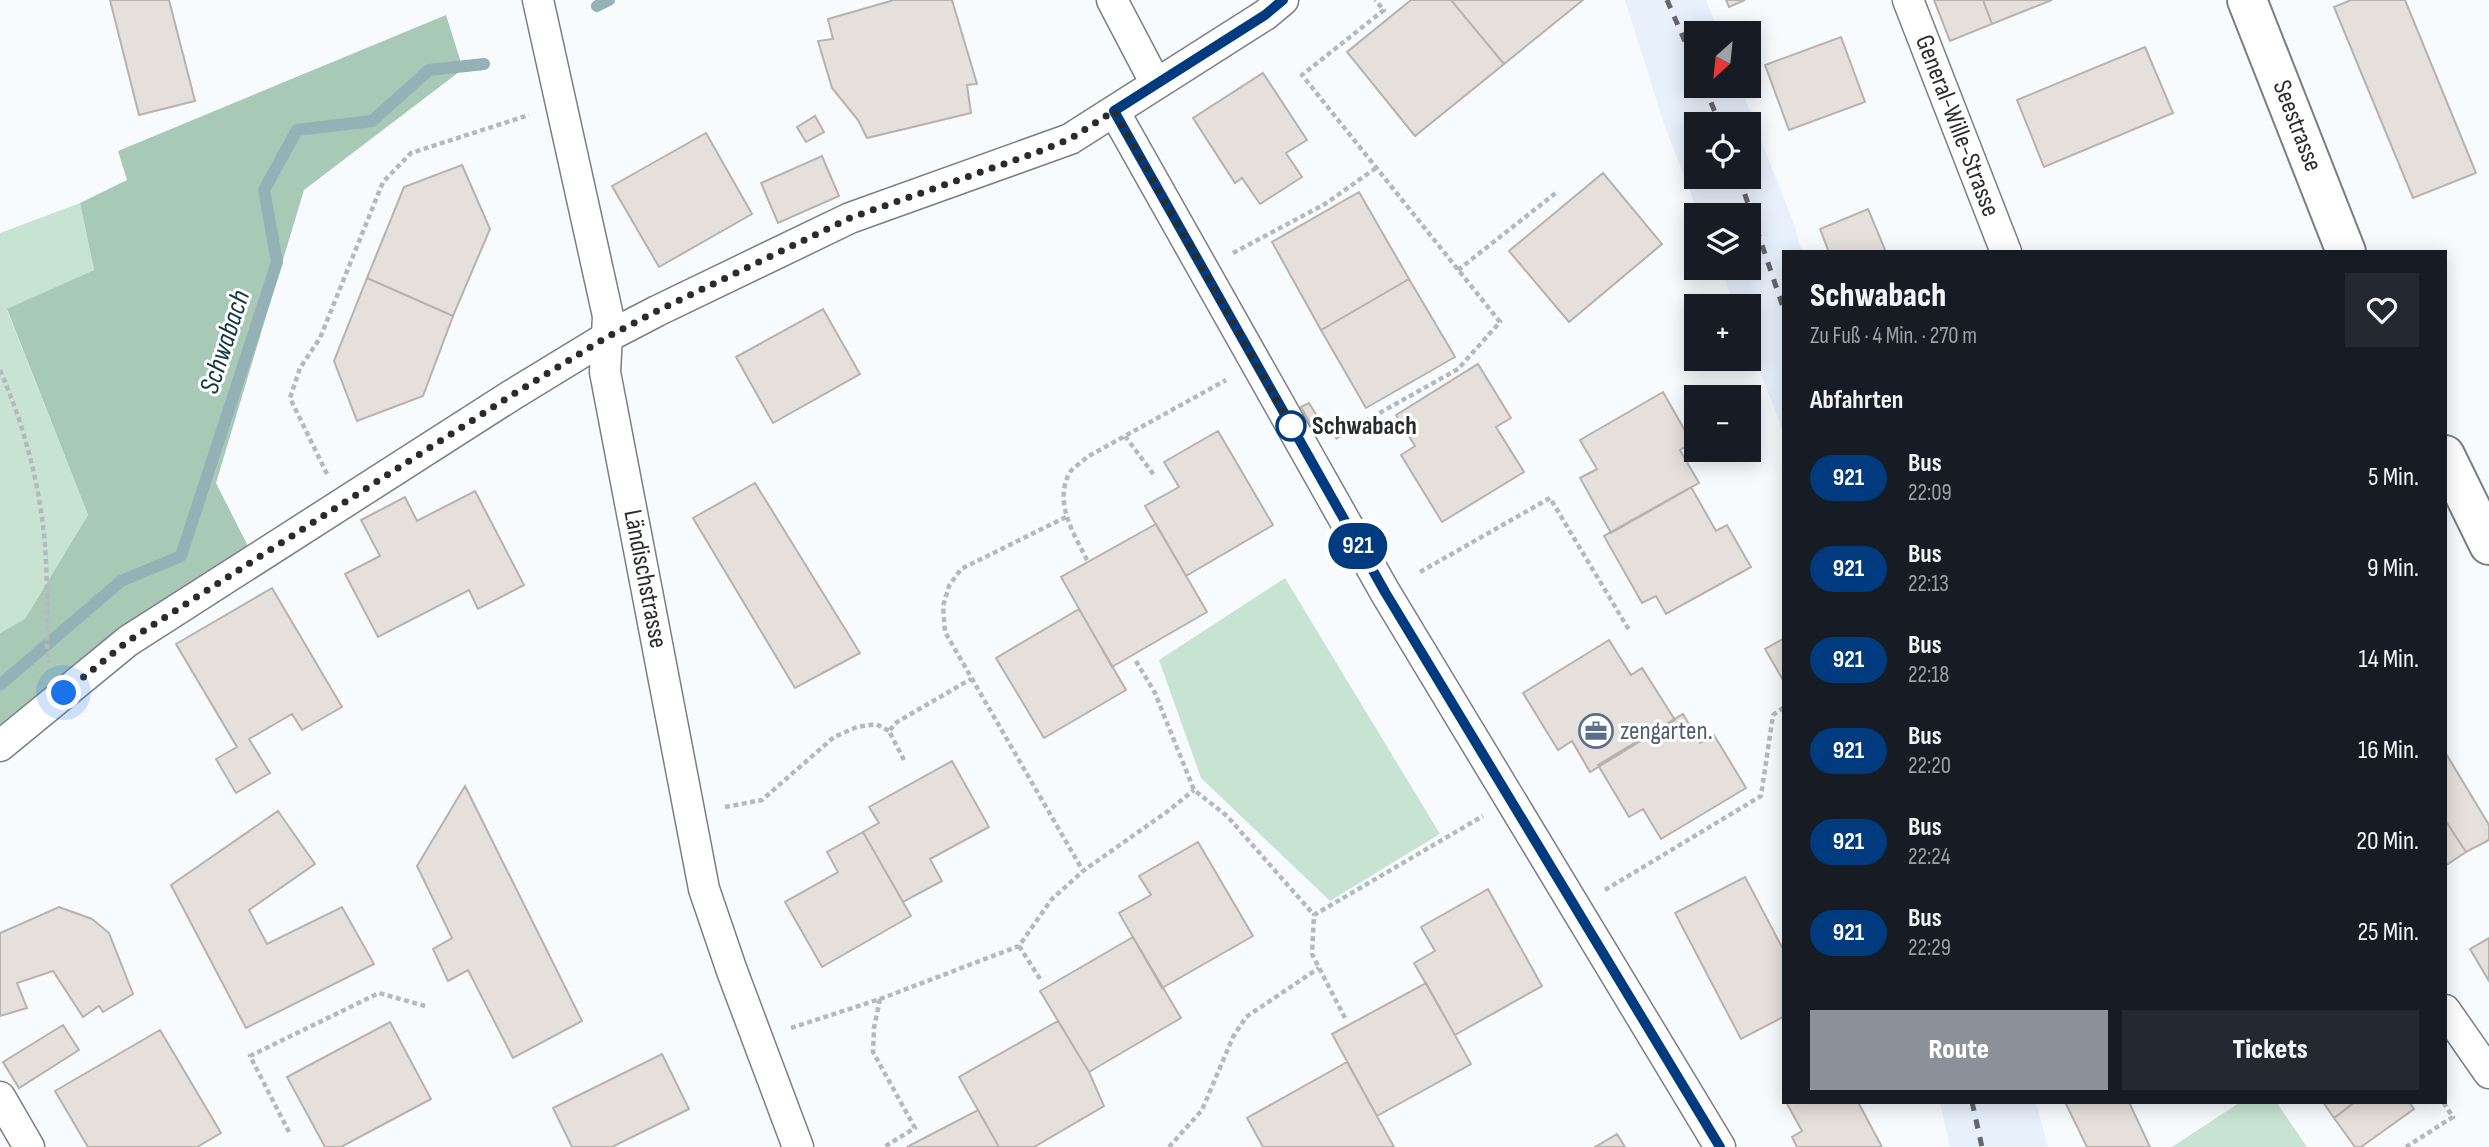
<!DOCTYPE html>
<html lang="de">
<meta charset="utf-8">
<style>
:root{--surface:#171b24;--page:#242831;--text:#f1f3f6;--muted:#9ea1a6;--accent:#8c9099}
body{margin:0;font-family:"Sofia Sans Condensed",sans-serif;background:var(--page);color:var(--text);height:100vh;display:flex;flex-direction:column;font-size:26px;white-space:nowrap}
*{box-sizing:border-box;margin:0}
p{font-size:23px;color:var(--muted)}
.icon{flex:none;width:38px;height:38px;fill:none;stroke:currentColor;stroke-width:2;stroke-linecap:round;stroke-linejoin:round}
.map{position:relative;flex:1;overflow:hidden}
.sheet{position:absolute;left:1782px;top:250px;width:665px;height:854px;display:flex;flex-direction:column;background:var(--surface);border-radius:0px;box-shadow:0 4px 18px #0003}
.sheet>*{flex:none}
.badge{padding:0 14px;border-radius:23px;font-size:24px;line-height:46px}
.needle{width:46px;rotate:207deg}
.buttons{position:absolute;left:1684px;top:21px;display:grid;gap:14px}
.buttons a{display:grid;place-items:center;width:77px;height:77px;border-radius:0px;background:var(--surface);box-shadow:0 4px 18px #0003;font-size:35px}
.you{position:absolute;width:35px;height:35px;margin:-18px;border:5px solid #fff;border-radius:50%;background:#1a73e8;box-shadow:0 0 0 10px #1a73e833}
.map>.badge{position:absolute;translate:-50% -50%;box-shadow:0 0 0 4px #fff}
h2{padding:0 28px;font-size:26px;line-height:63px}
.round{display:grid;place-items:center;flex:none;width:74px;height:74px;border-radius:0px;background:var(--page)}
.overview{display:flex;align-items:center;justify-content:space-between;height:119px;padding:0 28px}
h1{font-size:33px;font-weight:800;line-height:52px}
.cta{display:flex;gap:14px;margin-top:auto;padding:14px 28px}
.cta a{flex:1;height:80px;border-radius:0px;background:var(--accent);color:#fff;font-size:28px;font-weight:800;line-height:80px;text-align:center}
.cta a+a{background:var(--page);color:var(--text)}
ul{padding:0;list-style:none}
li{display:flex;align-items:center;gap:21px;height:91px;padding:0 28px}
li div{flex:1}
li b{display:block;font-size:26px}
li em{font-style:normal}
li .badge{min-width:77px;font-weight:700;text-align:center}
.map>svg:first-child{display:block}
</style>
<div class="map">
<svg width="2489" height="1147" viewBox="0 0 2489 1147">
<rect width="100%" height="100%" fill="#f8fbfe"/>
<!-- built -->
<path fill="#e8f0fc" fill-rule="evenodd" d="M1625 0H1706L1719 33H1696V86H1740L1795 227 1802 252H1783V431L1748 341V306H1735L1720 268H1748V215H1699L1664 124ZM1696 124H1748V177H1696Z
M1940 1103H2036L2048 1147H1950Z"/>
<!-- green -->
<path fill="#c7e4d3" d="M80 203 94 270 7 310 88 515 25 620 0 633V233Z
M1285 578 1440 834 1330 901 1201 778 1159 660Z
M2239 1103H2277L2307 1147H2172Z"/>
<!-- forest -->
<path fill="#a9c9b7" d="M446 15 463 69 304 190 216 483 255 560 0 746V633L25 619 88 515 7 309 94 270 80 203 127 180 118 151Z"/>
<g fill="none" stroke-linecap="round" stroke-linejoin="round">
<!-- stream -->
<path stroke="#94b1b5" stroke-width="12" d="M597 6 609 0
M0 685 121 581 181 556 277 262 264 190 297 130 372 121 429 70 484 64"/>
</g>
<!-- building -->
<path fill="#e5e0db" stroke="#b7b2ad" stroke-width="2" d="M110 0H169L195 101 139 115Z
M894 0H952L977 84 967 85 971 113 867 138 858 120 832 88 818 41 833 39 828 19Z
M1411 0H1451L1504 64 1415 136 1347 52Z
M1451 0H1583L1504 64Z
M1726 0H1745L1729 7Z
M1934 0H1983L1992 24 1950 41Z
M1983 0H2052L1992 24Z
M2351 0H2405L2476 173 2413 198 2334 7Z
M1841 37 1865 102 1789 130 1765 65Z
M2145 47 2173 113 2044 167 2017 100Z
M1263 73 1307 140 1286 153 1302 177 1260 204 1242 178 1235 183 1193 118Z
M815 116 824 132 806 142 797 127Z
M706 133 752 214 659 267 612 186Z
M822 156 839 196 778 223 761 183Z
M462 165 490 229 453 316 367 278 404 187Z
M1603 173 1662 244 1569 322 1509 251Z
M1359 192 1409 279 1321 330 1272 242Z
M1868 209 1886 252H1829L1820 229Z
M367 278 453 316 423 396 357 421 334 361Z
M1409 279 1455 357 1366 408 1321 330Z
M823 309 860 374 773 423 736 357Z
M1478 364 1511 418 1496 427 1524 472 1442 522 1401 455 1415 446 1396 415Z
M1663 392 1692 443 1680 450 1699 483 1611 533 1580 478 1597 469 1580 440Z
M1309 403 1325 429 1317 435 1301 407Z
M1218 431 1273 525 1186 576 1145 506 1179 487 1164 462Z
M755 483 860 653 795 688 693 518Z
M1691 487 1716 531 1727 525 1751 567 1666 614 1656 596 1642 603 1604 536Z
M475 491 524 585 478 609 469 590 378 637 345 574 380 556 361 520 405 497 417 521Z
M1156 524 1207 612 1112 667 1061 577Z
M272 588 342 707 302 730 292 714 249 739 270 773 236 793 216 759 237 747 176 644Z
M1079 609 1126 690 1044 738 996 658Z
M1783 639V680L1765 649Z
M1609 640 1631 675 1642 668 1675 720 1590 772 1572 741 1558 750 1523 693Z
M1683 714 1700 743 1714 735 1746 788 1661 839 1643 809 1629 817 1598 765Z
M2445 752 2489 825V840L2466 852 2445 820Z
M952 761 989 827 930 859 942 881 903 902 863 832 879 823 869 807Z
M465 786 582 1021 513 1058 468 970 448 981 433 949 452 938 417 866Z
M278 811 315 864 249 910 267 944 342 907 374 964 246 1028 171 885Z
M2445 820 2466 852 2445 866Z
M863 832 911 916 822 967 785 902 838 872 827 852Z
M1198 842 1253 936 1162 988 1119 913 1151 895 1139 876Z
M1745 877 1783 949V1017L1741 1039 1675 913Z
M1488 889 1542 986 1455 1035 1414 963 1435 951 1421 927Z
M59 907 92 919 109 933 133 994 103 1012 99 1006 83 1017 53 971 17 983 27 1008 0 1016V933Z
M1133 937 1181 1018 1089 1072 1040 991Z
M2489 938V981L2470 949Z
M1426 983 1471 1064 1377 1116 1332 1034Z
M1058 1021 1089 1072 1104 1106 1034 1147H999L959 1077Z
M390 1022 431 1099 341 1147H325L287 1077Z
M63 1025 79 1050 19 1088 3 1062Z
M160 1030 221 1133 197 1147H88L55 1091Z
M662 1054 689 1109 612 1147H572L553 1108Z
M1347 1062 1394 1147H1263L1247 1118Z
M1786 1102H1858L1882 1147H1797L1792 1137 1802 1131Z
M2065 1102H2129L2150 1147H2087Z
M2323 1102H2355L2334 1118Z
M2355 1102H2409L2414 1109 2361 1147H2355L2334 1118Z
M978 1110 999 1147H907Z
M1617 1134 1625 1147H1595Z"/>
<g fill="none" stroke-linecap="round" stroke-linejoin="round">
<!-- street casing -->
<g stroke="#7b7e83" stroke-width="33">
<path id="street" d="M538 0 608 316 605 372 704 889 732 971 798 1147
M1112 0 1156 84
M1908 0 2006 252
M1114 111 1385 592 1720 1147
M0 746 128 641 512 395 607 337 657 311 850 218 1070 139 1265 15 1283 0
M2445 1010 2489 1073
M0 1097 29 1147"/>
</g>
<!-- primary casing -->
<g stroke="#7b7e83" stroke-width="42">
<path id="primary" d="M2247 0 2346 252
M2445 455 2489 545"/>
</g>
<!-- path -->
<path stroke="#b6b9bb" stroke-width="4.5" stroke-dasharray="5 3.5" stroke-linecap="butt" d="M1233 253 1325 204 1376 168
M1458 270 1557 192
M0 370C24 425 40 485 45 545 48 584 46 624 48 663
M1125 436 1154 475
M1335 438 1458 369 1500 322 1302 75 1384 10 1375 0
M327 474 290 398 300 368 320 338 383 182 411 153 529 115
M1066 517 961 569 949 586 943 606 945 632 1083 871
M1087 560C1074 534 1053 502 1070 472 1074 467 1082 462 1087 457L1226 380
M1420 572 1550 498 1629 630
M1136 661 1155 693 1194 790 1227 816 1314 915
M904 760 889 731 897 722 971 679
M725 807 762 800 834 737 857 727 876 724 889 731
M1605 890 1761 796 1773 715 1783 708
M1019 946 1042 982
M880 999 874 1028 873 1052 915 1128 884 1147
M1345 1018 1312 954 1314 915 1483 816
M791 1028 880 999 1019 946 1051 900 1083 871 1168 811 1194 790
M289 1132 250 1056 379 993 425 1006
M1169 1147 1202 1110 1233 1037 1246 1017 1319 968
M2406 1147 2453 1117 2443 1102"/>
<!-- street -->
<use href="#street" stroke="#fff" stroke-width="30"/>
<!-- primary -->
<use href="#primary" stroke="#fff" stroke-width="38"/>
<!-- rail -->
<path stroke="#646668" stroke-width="5" stroke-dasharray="9 9" stroke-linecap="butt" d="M1667 0 1696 67
M1704 86 1720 124
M1739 177 1783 307
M1972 1102 1982 1147"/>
</g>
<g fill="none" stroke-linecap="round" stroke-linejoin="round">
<!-- line casing -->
<g stroke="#fff" stroke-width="16">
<path id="line" d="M1283 0 1265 15 1114 111 1385 592 1720 1147"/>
</g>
<!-- line -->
<use href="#line" stroke="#003b80" stroke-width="10"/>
<!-- walk -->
<path stroke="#2a2b2d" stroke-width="7" stroke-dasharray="0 12.6" d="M64 693 128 641 512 395 607 337 657 311 850 218 1038 152 1070 139 1114 111 1291 426"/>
</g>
<!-- icons -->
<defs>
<g id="office-ring" transform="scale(1.75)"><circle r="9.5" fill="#fff" stroke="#5c6f8a" stroke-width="1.5"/><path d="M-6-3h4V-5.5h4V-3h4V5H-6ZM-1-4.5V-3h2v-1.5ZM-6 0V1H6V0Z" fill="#5c6f8a"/></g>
</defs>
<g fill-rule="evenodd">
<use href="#office-ring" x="1596" y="731"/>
</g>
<!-- markers -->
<circle fill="#fff" stroke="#003b80" stroke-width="3.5" cx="1291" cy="426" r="14"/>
<g text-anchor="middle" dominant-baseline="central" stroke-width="6" stroke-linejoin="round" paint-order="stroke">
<!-- street labels -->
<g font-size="26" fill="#2a2b2d" stroke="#fff">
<text transform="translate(1957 126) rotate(69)">General-Wille-Strasse</text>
<text transform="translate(2297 126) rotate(69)">Seestrasse</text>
<text transform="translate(645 579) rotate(79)">Ländischstrasse</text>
</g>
<!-- stop labels -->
<g font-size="26" font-weight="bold" fill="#2a2b2d" stroke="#fff" text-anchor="start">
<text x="1312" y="426">Schwabach</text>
</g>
<!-- service labels -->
<g font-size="26" fill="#4e5e75" stroke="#fff" text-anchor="start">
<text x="1620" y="731">zengarten.</text>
</g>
<!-- water labels -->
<g font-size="28" font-style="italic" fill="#10373b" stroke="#fff">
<text transform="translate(225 342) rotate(-72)">Schwabach</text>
</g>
</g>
</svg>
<div class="buttons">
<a><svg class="needle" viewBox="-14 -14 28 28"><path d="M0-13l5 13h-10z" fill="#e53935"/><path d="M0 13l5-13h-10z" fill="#9ea1a6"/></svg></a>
<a><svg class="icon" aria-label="locate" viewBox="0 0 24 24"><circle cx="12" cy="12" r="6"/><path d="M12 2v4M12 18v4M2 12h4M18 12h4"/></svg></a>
<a><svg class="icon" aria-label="layers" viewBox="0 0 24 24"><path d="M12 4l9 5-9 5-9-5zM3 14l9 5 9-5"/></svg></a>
<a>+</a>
<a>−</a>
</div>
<div class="you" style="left:64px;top:693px"></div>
<b class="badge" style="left:1358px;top:546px;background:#003b80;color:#fff">921</b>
<section class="sheet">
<div class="overview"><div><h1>Schwabach</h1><p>Zu Fuß · 4 Min. · 270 m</p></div><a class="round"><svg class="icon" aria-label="heart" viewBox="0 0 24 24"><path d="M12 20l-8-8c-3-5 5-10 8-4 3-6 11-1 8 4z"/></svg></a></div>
<h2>Abfahrten</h2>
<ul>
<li><span class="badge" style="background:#003b80;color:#fff">921</span><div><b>Bus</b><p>22:09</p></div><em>5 Min.</em></li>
<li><span class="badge" style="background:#003b80;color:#fff">921</span><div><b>Bus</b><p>22:13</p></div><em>9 Min.</em></li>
<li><span class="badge" style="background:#003b80;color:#fff">921</span><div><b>Bus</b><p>22:18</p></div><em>14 Min.</em></li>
<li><span class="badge" style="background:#003b80;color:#fff">921</span><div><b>Bus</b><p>22:20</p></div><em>16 Min.</em></li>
<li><span class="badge" style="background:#003b80;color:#fff">921</span><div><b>Bus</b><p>22:24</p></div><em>20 Min.</em></li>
<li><span class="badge" style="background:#003b80;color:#fff">921</span><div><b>Bus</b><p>22:29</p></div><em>25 Min.</em></li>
</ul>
<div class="cta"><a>Route</a><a>Tickets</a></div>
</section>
</div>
